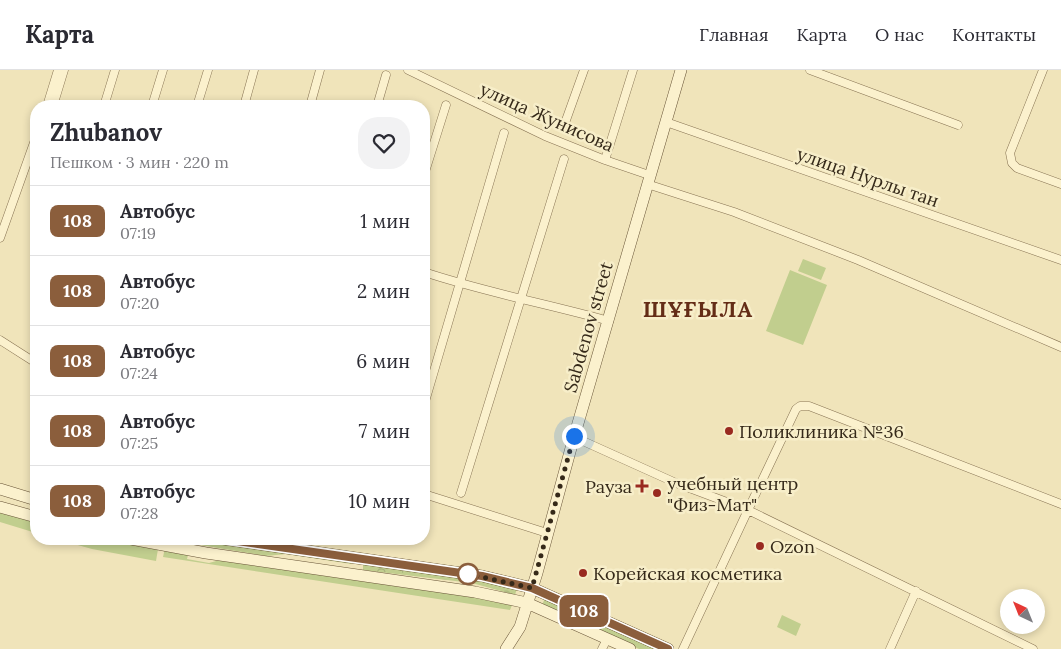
<!DOCTYPE html>
<html lang="ru">
<meta charset="utf-8">
<style>
:root{--surface:#fff;--page:#f2f2f3;--text:#2b2b33;--muted:#7c7c81;--line:#e1e1e2}
body{margin:0;font-family:Lora,serif;background:var(--page);color:var(--text);height:100vh;display:flex;flex-direction:column;font-size:19px;white-space:nowrap}
*{box-sizing:border-box;margin:0}
p{font-size:16px;color:var(--muted)}
.icon{flex:none;width:28px;height:28px;fill:none;stroke:currentColor;stroke-width:2;stroke-linecap:round;stroke-linejoin:round}
.map{position:relative;flex:1;overflow:hidden}
.panel{position:absolute;left:30px;top:30px;width:400px;height:445px;display:flex;flex-direction:column;background:var(--surface);border-radius:20px;box-shadow:0 2px 8px #0003}
.panel>*{flex:none}
.badge{padding:0 10px;border-radius:8px;font-size:18px;line-height:32px}
.needle{width:32px;rotate:317deg}
.tools{position:absolute;left:1000px;top:519px;display:grid;gap:10px}
.tools a{display:grid;place-items:center;width:45px;height:45px;border-radius:50%;background:var(--surface);box-shadow:0 2px 8px #0003;font-size:25px}
.you{position:absolute;width:25px;height:25px;margin:-12px;border:4px solid #fff;border-radius:50%;background:#1a73e8;box-shadow:0 0 0 8px #1a73e833}
.map>.badge{position:absolute;translate:-50% -50%;box-shadow:0 0 0 2px #fff}
.round{display:grid;place-items:center;flex:none;width:52px;height:52px;border-radius:20px;background:var(--page)}
.overview{display:flex;align-items:center;justify-content:space-between;height:85px;padding:0 20px}
h1{font-size:24px;font-weight:800;line-height:38px}
ul{padding:0;list-style:none}
li{display:flex;align-items:center;gap:15px;height:70px;padding:0 20px;border-top:1px solid var(--line)}
li div{flex:1}
li b{display:block;font-size:19px}
li em{font-style:normal}
li .badge{min-width:55px;font-weight:700;text-align:center}
header{display:flex;align-items:center;gap:30px;box-sizing:border-box;height:70px;padding:0 25px;background:var(--surface);border-bottom:1px solid var(--line)}
header strong{font-size:24px}
nav{display:flex;gap:28px;margin-inline-start:auto;font-size:18px}
.map>svg:first-child{display:block}
</style>
<header>
<strong>Карта</strong>
<nav><a>Главная</a><a>Карта</a><a>О нас</a><a>Контакты</a></nav>
</header>
<div class="map">
<svg width="1061" height="579" viewBox="0 0 1061 579">
<defs>
<pattern id="forest-crowns" width="20" height="18" patternUnits="userSpaceOnUse" patternTransform="scale(1.25)"><rect width="20" height="18" fill="#c1ce8e"/><path d="M2 6a3 3 0 1 1 6 0M12 15a3 3 0 1 1 6 0" fill="none" stroke="#a6b17a"/></pattern>
</defs>
<rect width="100%" height="100%" fill="#f0e4ba"/>
<!-- green -->
<path fill="#c1ce8e" d="M803 189 826 198 821 210 798 201Z
M790 200 827 215 803 275 766 261Z
M0 440 36 450V463L0 452Z
M56 469H111L158 479 156 491 92 479Z
M164 469H199L352 490 351 494 286 484 266 486Z
M165 478 188 485 187 489 209 493 220 490 480 528 512 535 510 540 163 487Z
M545 528 658 579H639L542 535Z
M782 545 801 554 796 566 777 557Z"/>
<!-- forest -->
<path fill="url(#forest-crowns)" d="M366 493 474 508 517 518 515 525 472 513 363 500V495Z"/>
<g fill="none" stroke-linecap="round" stroke-linejoin="round">
<!-- street casing -->
<g stroke="#877353" stroke-width="9">
<path id="street" d="M408 0 545 66 605 90 649 105
M810 0 958 55
M1043 0 1010 83 1012 93 1017 98 1061 114
M47 36 58 0
M53 36 64 0
M104 36 115 0
M152 36 163 0
M197 36 208 0
M244 36 254 0
M310 36 320 0
M377 36 386 5
M666 52 1061 190
M565 53 584 0
M605 90 633 0
M424 105 446 35
M647 114 734 142 858 190 1061 277
M0 168 36 67
M424 202C484 222 548 234 609 251
M0 270 36 293
M424 335 504 63
M574 367 676 413 748 440 683 579
M461 423 564 89
M424 424 547 463
M602 579 607 569
M890 579 916 521
M1033 579 748 440 796 339 800 336H809L1061 434"/>
</g>
<!-- secondary casing -->
<g stroke="#685437" stroke-width="12">
<path id="secondary" d="M0 419 36 430
M0 437 36 447
M131 469 206 483 475 522 527 533 630 579
M223 469 482 506 532 518 668 579
M506 579 520 557 537 503 574 367 681 0"/>
</g>
<!-- street -->
<use href="#street" stroke="#fbf1cd" stroke-width="8"/>
<!-- secondary -->
<use href="#secondary" stroke="#fbf1cd" stroke-width="11"/>
</g>
<g fill="none" stroke-linecap="round" stroke-linejoin="round">
<!-- line casing -->
<g stroke="#fff" stroke-width="11">
<path id="line" d="M223 469 482 506 532 518 668 579"/>
</g>
<!-- line -->
<use href="#line" stroke="#8b5e3c" stroke-width="8"/>
<!-- walk -->
<path stroke="#352919" stroke-width="5" stroke-dasharray="0 9" d="M468 504 532 518 574 366"/>
</g>
<!-- markers -->
<g fill="#992a20" stroke="#f7eec9" stroke-width="2">
<circle cx="729" cy="361" r="5"/>
<path d="M639.5 408.5h5v5h5v5h-5v5h-5v-5h-5v-5h5z"/>
<circle cx="657" cy="423" r="5"/>
<circle cx="760" cy="476" r="5"/>
<circle cx="583" cy="503" r="5"/>
</g>
<circle fill="#fff" stroke="#8b5e3c" stroke-width="2.5" cx="468" cy="504" r="10"/>
<g text-anchor="middle" dominant-baseline="central" stroke-width="5" stroke-linejoin="round" paint-order="stroke">
<!-- street labels -->
<g font-size="18" fill="#352919" stroke="#f7eec9">
<text transform="translate(547 47) rotate(24)">улица Жунисова</text>
<text transform="translate(868 107) rotate(19)">улица Нурлы тан</text>
<text transform="translate(588 257) rotate(-74)">Sabdenov street</text>
</g>
<!-- poi labels -->
<g font-size="18" fill="#352919" stroke="#f7eec9" text-anchor="start">
<text x="739" y="361">Поликлиника №36</text>
<text x="667" y="413">учебный центр<tspan x="667" dy="21">"Физ-Мат"</tspan></text>
<text x="632" y="416" text-anchor="end">Рауза</text>
<text x="770" y="476">Ozon</text>
<text x="593" y="503">Корейская косметика</text>
</g>
<!-- district labels -->
<g font-size="22" font-weight="bold" letter-spacing="1" fill="#642d17" stroke="#f7eec9">
<text x="698" y="239">ШҰҒЫЛА</text>
</g>
</g>
</svg>
<div class="tools">
<a><svg class="needle" viewBox="-14 -14 28 28"><path d="M0-13l5 13h-10z" fill="#e53935"/><path d="M0 13l5-13h-10z" fill="#7c7c81"/></svg></a>
</div>
<div class="you" style="left:574px;top:366px"></div>
<b class="badge" style="left:584px;top:541px;background:#8b5e3c;color:#fff">108</b>
<section class="panel">
<div class="overview"><div><h1>Zhubanov</h1><p>Пешком · 3 мин · 220 m</p></div><a class="round"><svg class="icon" aria-label="heart" viewBox="0 0 24 24"><path d="M12 20l-8-8c-3-5 5-10 8-4 3-6 11-1 8 4z"/></svg></a></div>
<ul>
<li><span class="badge" style="background:#8b5e3c;color:#fff">108</span><div><b>Автобус</b><p>07:19</p></div><em>1 мин</em></li>
<li><span class="badge" style="background:#8b5e3c;color:#fff">108</span><div><b>Автобус</b><p>07:20</p></div><em>2 мин</em></li>
<li><span class="badge" style="background:#8b5e3c;color:#fff">108</span><div><b>Автобус</b><p>07:24</p></div><em>6 мин</em></li>
<li><span class="badge" style="background:#8b5e3c;color:#fff">108</span><div><b>Автобус</b><p>07:25</p></div><em>7 мин</em></li>
<li><span class="badge" style="background:#8b5e3c;color:#fff">108</span><div><b>Автобус</b><p>07:28</p></div><em>10 мин</em></li>
</ul>
</section>
</div>
